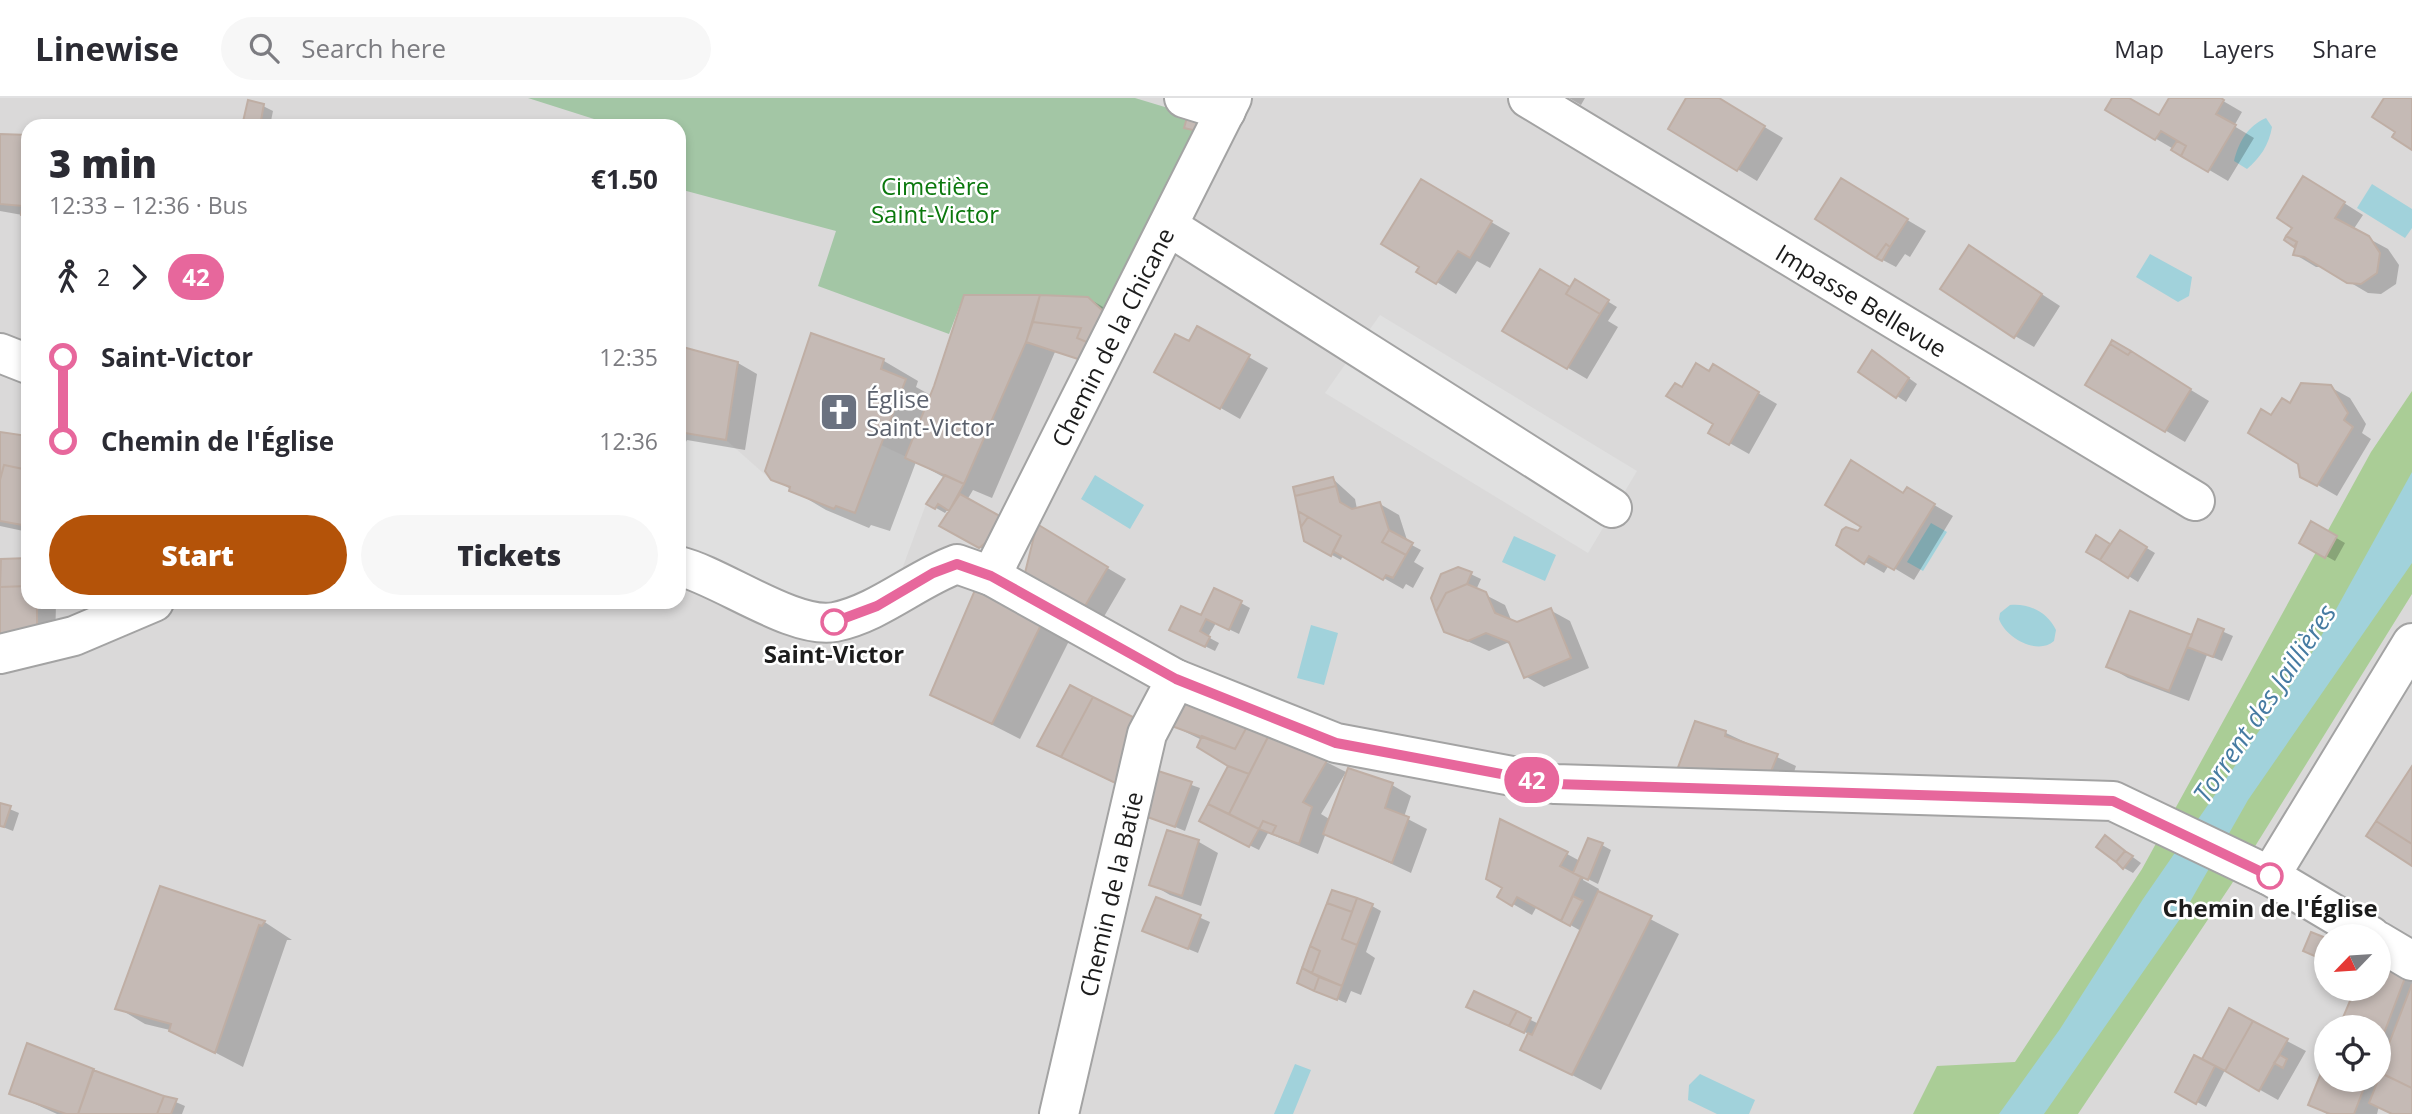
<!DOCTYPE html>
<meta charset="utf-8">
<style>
:root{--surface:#fff;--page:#f7f7f7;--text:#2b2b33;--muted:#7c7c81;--line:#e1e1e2;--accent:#b45309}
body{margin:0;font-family:"Open Sans",sans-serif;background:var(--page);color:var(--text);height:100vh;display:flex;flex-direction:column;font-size:26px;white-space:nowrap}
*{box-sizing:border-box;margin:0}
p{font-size:23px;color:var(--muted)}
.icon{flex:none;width:38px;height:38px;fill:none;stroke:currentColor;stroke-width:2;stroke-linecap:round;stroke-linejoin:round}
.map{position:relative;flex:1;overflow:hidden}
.sheet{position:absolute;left:21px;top:21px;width:665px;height:490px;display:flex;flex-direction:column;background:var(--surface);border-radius:21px;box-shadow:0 4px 10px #0003}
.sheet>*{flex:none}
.badge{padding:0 14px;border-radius:23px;font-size:24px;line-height:46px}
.needle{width:46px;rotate:245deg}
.tools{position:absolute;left:2314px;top:826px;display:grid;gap:14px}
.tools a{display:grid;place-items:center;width:77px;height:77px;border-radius:50%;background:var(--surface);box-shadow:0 4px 10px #0003;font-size:35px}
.map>.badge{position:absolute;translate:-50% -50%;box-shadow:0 0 0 4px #fff}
.legs{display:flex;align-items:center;gap:10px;height:77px;padding:0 28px;font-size:23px}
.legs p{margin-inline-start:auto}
.head{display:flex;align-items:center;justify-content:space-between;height:119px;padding:0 28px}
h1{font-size:38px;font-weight:800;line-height:52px}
.action{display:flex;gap:14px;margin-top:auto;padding:14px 28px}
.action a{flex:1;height:80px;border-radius:42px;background:var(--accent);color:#fff;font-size:28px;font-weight:800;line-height:80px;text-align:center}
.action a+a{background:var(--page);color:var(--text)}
ul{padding:0 28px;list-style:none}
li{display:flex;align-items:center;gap:24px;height:84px;font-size:26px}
li i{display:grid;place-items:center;width:10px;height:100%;margin:0 9px;background:currentColor}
li i::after{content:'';width:18px;height:18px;margin:-9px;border:5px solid;border-radius:50%;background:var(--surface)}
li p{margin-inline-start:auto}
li:first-child i{background:linear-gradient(#0000 50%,currentColor 0)}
li:last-child i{background:linear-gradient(currentColor 50%,#0000 0)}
header{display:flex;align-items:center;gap:42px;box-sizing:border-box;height:98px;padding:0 35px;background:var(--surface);border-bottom:2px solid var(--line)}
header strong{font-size:33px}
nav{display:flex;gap:38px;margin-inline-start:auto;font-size:24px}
.search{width:490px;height:63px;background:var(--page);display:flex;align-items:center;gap:18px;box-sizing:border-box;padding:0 24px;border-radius:38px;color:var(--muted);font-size:26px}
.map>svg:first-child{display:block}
</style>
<header>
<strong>Linewise</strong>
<div class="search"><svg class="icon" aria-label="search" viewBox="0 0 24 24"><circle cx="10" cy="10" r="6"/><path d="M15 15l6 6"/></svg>Search here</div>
<nav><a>Map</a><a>Layers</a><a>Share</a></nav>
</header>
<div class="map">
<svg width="2412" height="1016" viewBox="0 0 2412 1016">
<rect width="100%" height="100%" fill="#ede8e1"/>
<!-- residential -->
<path fill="#dad9d9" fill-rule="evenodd" d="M0 0H2412V1016H0ZM28 28H679V504H28ZM2326 838H2378V891H2326ZM2326 929H2378V982H2326Z"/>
<!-- forest -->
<path fill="#aacd96" d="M2412 293V496L2231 787 2078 1016H1913L1937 968 2015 964 2142 771 2371 354Z"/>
<!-- cemetery -->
<path fill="#a3c6a5" d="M528 0H1135L1188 16 1197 33 1104 214 1088 199 964 197 949 236 818 188 836 133 679 91V28H616Z"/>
<!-- parking -->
<path fill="#e0e0e0" d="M1380 217 1637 373 1588 455 1325 295Z
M679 334 726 342 771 382 790 389 789 393 834 411 836 408 854 415 881 347 945 377 926 406 901 474 884 491 818 509 714 468 679 447Z"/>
<!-- water -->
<path fill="#a1d2db" d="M2266 20 2272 29C2269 47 2260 60 2247 71L2234 63C2239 43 2248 28 2266 20Z
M2372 86 2412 111V130L2405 140 2357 110Z
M2150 156 2192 179 2189 198 2178 204 2136 179Z
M2412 374V465L2248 702 2182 818 2044 1016H1999L2060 931 2143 801 2308 562Z
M1095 377 1144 407 1130 431 1081 401Z
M1931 425 1947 434 1923 473 1907 464Z
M1514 438 1556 457 1545 483 1502 464Z
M2010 507C2030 505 2048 515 2056 532L2054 543C2037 558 2005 539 1999 521L2000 515Z
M1311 527 1338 535 1324 587 1297 580Z
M1295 966 1311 972 1293 1016H1274Z
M1700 976 1755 1002 1749 1016H1717L1688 1002 1689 987Z"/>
<!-- shadow -->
<path fill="#0003" d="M1569 0H1585L1581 7Z
M1688 0H1716L1783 40 1757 83 1670 30Z
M2114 0H2126L2159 19 2171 0H2218L2242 14 2234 28 2254 40 2228 83 2107 12Z
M263 8 273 13 270 28H244Z
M0 38 28 39V118L0 113Z
M1421 83 1510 135 1490 170 1477 163 1456 196 1419 173 1421 168Z
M1841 83 1926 133 1910 159 1905 156 1896 169 1877 159Z
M2322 91 2363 117 2353 132 2388 151 2399 167 2396 186 2381 196 2368 195 2324 169H2316L2296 157V148L2286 142Z
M1970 149 2060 208 2034 249 2015 238Z
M1541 173 1571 191 1576 184 1617 209 1608 223 1618 229 1587 281 1505 233Z
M965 199 1088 200 1108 212 1091 265 1055 254 992 400 973 392 967 402 999 460 941 427 954 408 952 406 945 415 929 406 945 380 916 364 890 433 871 427 869 430 826 412 772 380 812 237 884 263 918 283 916 289 932 298Z
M1198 230 1268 270 1240 321 1156 273 1189 245Z
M679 251 738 265 757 276 745 352 687 342 679 357Z
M1881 260 1917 286 1906 304 1897 298Z
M2150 267 2209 303 2185 344 2087 286Z
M1714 269 1777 306 1749 356 1710 334 1716 326 1683 291Z
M2330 289 2350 300 2366 326 2362 335 2371 341 2337 398 2302 378 2291 306Z
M0 336 28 340V434L0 428Z
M1333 381 1355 401 1357 411 1380 406 1399 417 1408 445 1421 452 1414 464 1424 470 1413 490 1406 486 1403 491 1343 457 1341 462 1305 442 1307 420Z
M1907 391 1953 418 1914 482 1889 467 1884 475 1841 450Z
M2312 426 2345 445 2335 463 2301 444Z
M1038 429 1126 481 1102 522 1026 478Z
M2120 434 2155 455 2138 484 2089 453 2096 439 2111 448Z
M28 462V504L56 505 55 549 0 541V476Z
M1458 470 1481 481 1476 492 1505 507 1512 524 1517 526 1550 512 1570 523 1589 570 1544 589 1525 578 1512 547 1507 545 1489 553 1445 533Z
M83 504H126L98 512Z
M1241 505 1250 510 1239 536 1216 525 1208 539 1219 545 1215 553 1180 536 1202 520Z
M2199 523 2233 538 2222 563 2207 557 2189 603 2128 580 2109 569 2193 539Z
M1041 527 1069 543 1020 641 932 596Z
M1249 625 1346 674 1321 716 1331 722 1392 687 1411 698 1404 719 1427 731 1411 775 1326 735 1318 756 1268 735 1259 752 1201 723 1230 667 1202 642 1169 626Z
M1726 635 1796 668 1790 686 1697 685Z
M1082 669 1152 673 1200 690 1185 733 1144 716 1147 701Z
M0 707 19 715 13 733 0 728Z
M1168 734 1199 744 1218 755 1201 808 1170 797 1151 786Z
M2105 739 2141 765 2133 775 2124 770Z
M1602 747 1611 752 1598 786 1584 779 1583 782 1599 791 1598 794 1679 836 1601 992 1522 951 1529 936 1478 913 1474 895 1539 926 1581 833 1537 808 1532 817 1499 798 1567 756 1580 763Z
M1157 801 1210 824 1198 855 1154 837Z
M1372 808 1381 813 1366 854 1375 860 1361 897 1351 893 1346 905 1299 884 1312 848Z
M263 823 292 842H287L243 969 174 933 145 926 118 910Z
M2412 877V1016H2394L2379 1008 2377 1016H2327L2310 1006 2326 982H2378V929H2341L2356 891H2378Z
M2230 913 2306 953 2278 1002 2225 972 2206 1009 2177 993 2203 963Z
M11 995 164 999 185 1008 182 1016H57Z"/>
<!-- building -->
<path fill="#c5bab5" stroke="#bfaea4" stroke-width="2" d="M1686 0H1719L1765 28 1737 73 1668 31Z
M2112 0H2129L2159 17 2169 0H2221L2224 2 2216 16 2236 27 2208 74 2181 58 2186 48 2161 33 2155 42 2105 12Z
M2384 0H2412V52L2392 39 2395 34 2372 19Z
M248 2 264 6 260 28H242Z
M1188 16 1202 20 1197 33 1184 30Z
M0 36 28 37 23 108 0 106Z
M2177 43 2186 48 2181 58 2171 52Z
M28 63V118L21 117Z
M2303 78 2345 104 2335 120 2369 138 2380 155 2377 175 2361 186 2347 185 2304 159 2293 157 2297 144 2286 138 2292 130 2277 120Z
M1841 80 1908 121 1890 149 1886 146 1876 160 1815 121Z
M1421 81 1492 123 1470 160 1458 153 1436 186 1416 174 1419 169 1381 146Z
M2286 138 2297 144 2294 149 2284 142Z
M1886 146 1890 149 1882 163 1876 160Z
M1969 147 2042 196 2014 240 1940 191Z
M1540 171 1570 189 1566 196 1600 216 1567 271 1502 233Z
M1575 181 1609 202 1600 216 1566 196Z
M964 197H1040L1026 244 964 386 905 360 934 288Z
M1040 197 1088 199 1104 214 1089 245 1077 240 1081 230 1033 224Z
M1033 224 1081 230 1077 240 1089 245 1081 262 1026 244Z
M1197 228 1250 257 1220 311 1154 274 1175 236 1189 243Z
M811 235 884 261 881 271 906 281 855 415 836 408 834 411 789 393 790 389 771 382 765 373Z
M2112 242 2131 253 2128 257 2110 246Z
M2110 246 2128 257 2131 253 2191 291 2165 334 2085 287Z
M679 248 738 264 726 342 679 334Z
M1872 252 1909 280 1896 300 1858 274Z
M1696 265 1709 273 1713 266 1759 294 1729 347 1708 335 1713 326 1666 298 1675 285 1682 289Z
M2301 285 2331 287 2348 315 2344 322 2353 329 2317 388 2300 379 2298 366 2248 335 2261 311 2271 317 2282 300 2290 305Z
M0 334 28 338V372L4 367 0 382Z
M1851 362 1903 395 1907 389 1935 406 1894 472 1869 458 1864 466 1836 447 1842 432 1846 429 1858 433 1861 429 1825 407Z
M4 367 28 372V428L0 423V382Z
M945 377 964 386 949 413 938 406 935 411 926 406Z
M1333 379 1336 388 1295 398 1293 389Z
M1336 388 1340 404 1352 411 1380 404 1389 432 1382 444 1406 457 1393 480 1386 477 1383 482 1333 453 1341 438 1298 413 1295 398Z
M960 396 1007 422 1002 432 979 450 939 428Z
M1298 413 1308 419 1301 429Z
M1308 419 1341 438 1331 458 1304 443 1301 429Z
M2311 423 2337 438 2325 460 2299 445Z
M1037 426 1108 469 1082 513 1024 479Z
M1389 432 1413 445 1406 457 1382 444Z
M2120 432 2147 449 2128 480 2100 462Z
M2096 437 2110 446 2100 462 2086 454Z
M28 460V488L0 489 1 461Z
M1458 469 1472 474 1467 486 1446 495 1436 514 1431 500 1441 476Z
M1467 486 1486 494 1495 515 1517 524 1551 510 1571 560 1524 580 1509 544 1486 535 1468 543 1444 534 1436 514 1446 495Z
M28 488V504H37V539L0 541V489Z
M1214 490 1242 503 1229 532 1206 521 1200 533 1210 539 1205 549 1169 532 1181 508 1201 517Z
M975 492 1042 525 992 626 930 597Z
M2130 513 2192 537 2169 593 2106 569Z
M2198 521 2224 531 2213 559 2187 549Z
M1070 587 1093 599 1061 659 1037 648Z
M1184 596 1250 623 1235 651 1166 626Z
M1093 599 1143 624 1126 690 1061 659Z
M1250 623 1271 633 1249 676 1228 668 1197 649 1202 638 1235 651Z
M1695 623 1726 633 1725 638 1778 656 1770 676 1676 675Z
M1271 633 1328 661 1303 704 1312 709 1299 746 1272 736 1276 728 1263 723 1259 731 1229 716Z
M1228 668 1249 676 1229 716 1208 706Z
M2412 668V746L2376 723Z
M1348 670 1393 685 1385 710 1409 719 1392 765 1323 736Z
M1152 671 1192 684 1175 729 1142 717Z
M0 705 11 708 4 729 0 728Z
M1208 706 1259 731 1249 749 1199 723Z
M1500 721 1568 754 1560 768 1581 779 1561 823 1517 799 1512 808 1497 799 1502 790 1486 781Z
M1263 723 1276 728 1272 736 1259 731Z
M2376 723 2412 746V768L2366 738Z
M1167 732 1199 742 1182 798 1149 787Z
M2105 737 2125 753 2116 764 2096 749Z
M1588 740 1603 745 1588 782 1573 775Z
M2125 753 2133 758 2123 771 2116 764Z
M160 788 265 823 262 828 259 827 215 955 169 933 171 926 115 911Z
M1332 792 1357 800 1352 814 1327 805Z
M1598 793 1652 818 1572 977 1520 952 1528 935 1532 937Z
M1573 798 1583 803 1570 828 1561 823Z
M1156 799 1201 817 1188 851 1142 833Z
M1357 800 1373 806 1357 847 1342 841Z
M1327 805 1352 814 1342 841 1357 847 1342 888 1312 875 1320 853 1310 848Z
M2311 834 2326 840V863L2303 853Z
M1310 848 1320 853 1312 875 1302 870Z
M2378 860 2408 872 2378 951V929H2339L2355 891H2378Z
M1302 870 1319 879 1314 893 1297 885Z
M1319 879 1342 888 1337 902 1314 893Z
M2412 886V990L2378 974Z
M1474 893 1517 913 1509 928 1466 909Z
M2229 910 2253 923 2225 973 2202 961Z
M1517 913 1531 920 1524 935 1509 928Z
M2253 923 2288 941 2259 993 2225 973Z
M27 945 94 971 78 1016H66L9 996Z
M2194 957 2215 968 2196 1006 2175 994Z
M2280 957 2287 961 2283 970 2274 965Z
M2326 963V982H2367L2354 1016H2330L2308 1007Z
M93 972 164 998 157 1016H78Z
M2381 975 2412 990V1016H2392L2369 1005Z
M164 998 177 1001 171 1016H157Z"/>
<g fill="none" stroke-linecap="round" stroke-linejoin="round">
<!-- minor casing -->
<g stroke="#a3a3a3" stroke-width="42">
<g id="minor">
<path d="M1184 0 1226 13"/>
<path id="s1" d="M1528 0 2195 403"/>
<path d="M1168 128 1612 410"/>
<path d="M0 255 28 266"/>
<path d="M679 468C722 479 794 532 835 524 879 515 916 481 957 466L991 478 1176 581 1336 645 1555 686 2113 703 2270 778 2371 838"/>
<path id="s2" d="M991 478 1232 0"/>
<path d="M0 556 74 538 154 504"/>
<path d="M2270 778 2412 545"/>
<path d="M2378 843 2412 863"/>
<path id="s3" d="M1059 1016 1147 636 1176 581"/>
</g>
</g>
<!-- minor -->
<use href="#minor" stroke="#fff" stroke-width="38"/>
</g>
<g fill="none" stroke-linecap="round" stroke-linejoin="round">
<!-- line-1 casing -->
<g stroke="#fff" stroke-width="16">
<path id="line-1" d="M834 524 877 508 933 475 957 466 991 478 1176 581 1336 645 1555 686 2113 703 2270 778"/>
</g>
<!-- line-1 -->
<use href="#line-1" stroke="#e7679c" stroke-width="10"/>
</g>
<!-- icons -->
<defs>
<g id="church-square" transform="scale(2.0125)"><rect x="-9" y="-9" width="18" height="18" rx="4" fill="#6b7280" stroke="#fff"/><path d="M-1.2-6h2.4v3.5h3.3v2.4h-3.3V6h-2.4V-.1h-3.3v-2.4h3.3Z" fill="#fff"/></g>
</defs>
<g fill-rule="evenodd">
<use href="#church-square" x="839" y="314"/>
</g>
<!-- markers -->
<g fill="#fff" stroke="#e7679c" stroke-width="3.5">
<circle cx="834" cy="524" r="12"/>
<circle cx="2270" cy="778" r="12"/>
</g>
<g text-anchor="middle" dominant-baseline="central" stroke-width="5" stroke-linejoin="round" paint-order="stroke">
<!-- park labels -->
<g font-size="24" fill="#0b780d" stroke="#fff">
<text x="935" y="87">Cimetière<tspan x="935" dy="28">Saint-Victor</tspan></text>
</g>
<!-- street labels -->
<g font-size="24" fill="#1c1c1c" stroke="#fff">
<text stroke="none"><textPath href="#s1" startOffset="390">Impasse Bellevue</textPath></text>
<text stroke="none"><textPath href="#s2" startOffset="268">Chemin de la Chicane</textPath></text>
<text stroke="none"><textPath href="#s3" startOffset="226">Chemin de la Batie</textPath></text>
</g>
<!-- worship labels -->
<g font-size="24" fill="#5b616d" stroke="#fff" text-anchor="start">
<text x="866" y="300">Église<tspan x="866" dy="28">Saint-Victor</tspan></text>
</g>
<!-- stop labels -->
<g font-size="24" font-weight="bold" fill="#1c1c1c" stroke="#fff">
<text x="834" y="555">Saint-Victor</text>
<text x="2270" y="809">Chemin de l'Église</text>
</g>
<!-- water labels -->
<g font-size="26" font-style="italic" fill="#467ba2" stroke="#fff">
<text transform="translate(2264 605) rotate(-56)">Torrent des Jaillières</text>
</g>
</g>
</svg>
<div class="tools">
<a><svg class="needle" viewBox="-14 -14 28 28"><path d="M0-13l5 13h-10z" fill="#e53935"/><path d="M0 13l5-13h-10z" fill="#7c7c81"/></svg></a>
<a><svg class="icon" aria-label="locate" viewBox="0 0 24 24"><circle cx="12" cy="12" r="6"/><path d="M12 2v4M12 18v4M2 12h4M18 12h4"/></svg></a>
</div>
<b class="badge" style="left:1532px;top:682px;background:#e7679c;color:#fff">42</b>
<section class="sheet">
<div class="head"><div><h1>3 min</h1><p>12:33 – 12:36 · Bus</p></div><b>€1.50</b></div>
<div class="legs"><svg class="icon" aria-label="walk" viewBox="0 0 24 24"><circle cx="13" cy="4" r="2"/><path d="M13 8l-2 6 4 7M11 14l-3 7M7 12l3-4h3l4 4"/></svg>2<svg class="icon" aria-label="forward" viewBox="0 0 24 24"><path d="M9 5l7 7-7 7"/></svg><b class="badge" style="background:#e7679c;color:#fff">42</b></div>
<ul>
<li><i style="color:#e7679c"></i><b>Saint-Victor</b><p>12:35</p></li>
<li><i style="color:#e7679c"></i><b>Chemin de l'Église</b><p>12:36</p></li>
</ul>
<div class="action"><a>Start</a><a>Tickets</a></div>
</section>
</div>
